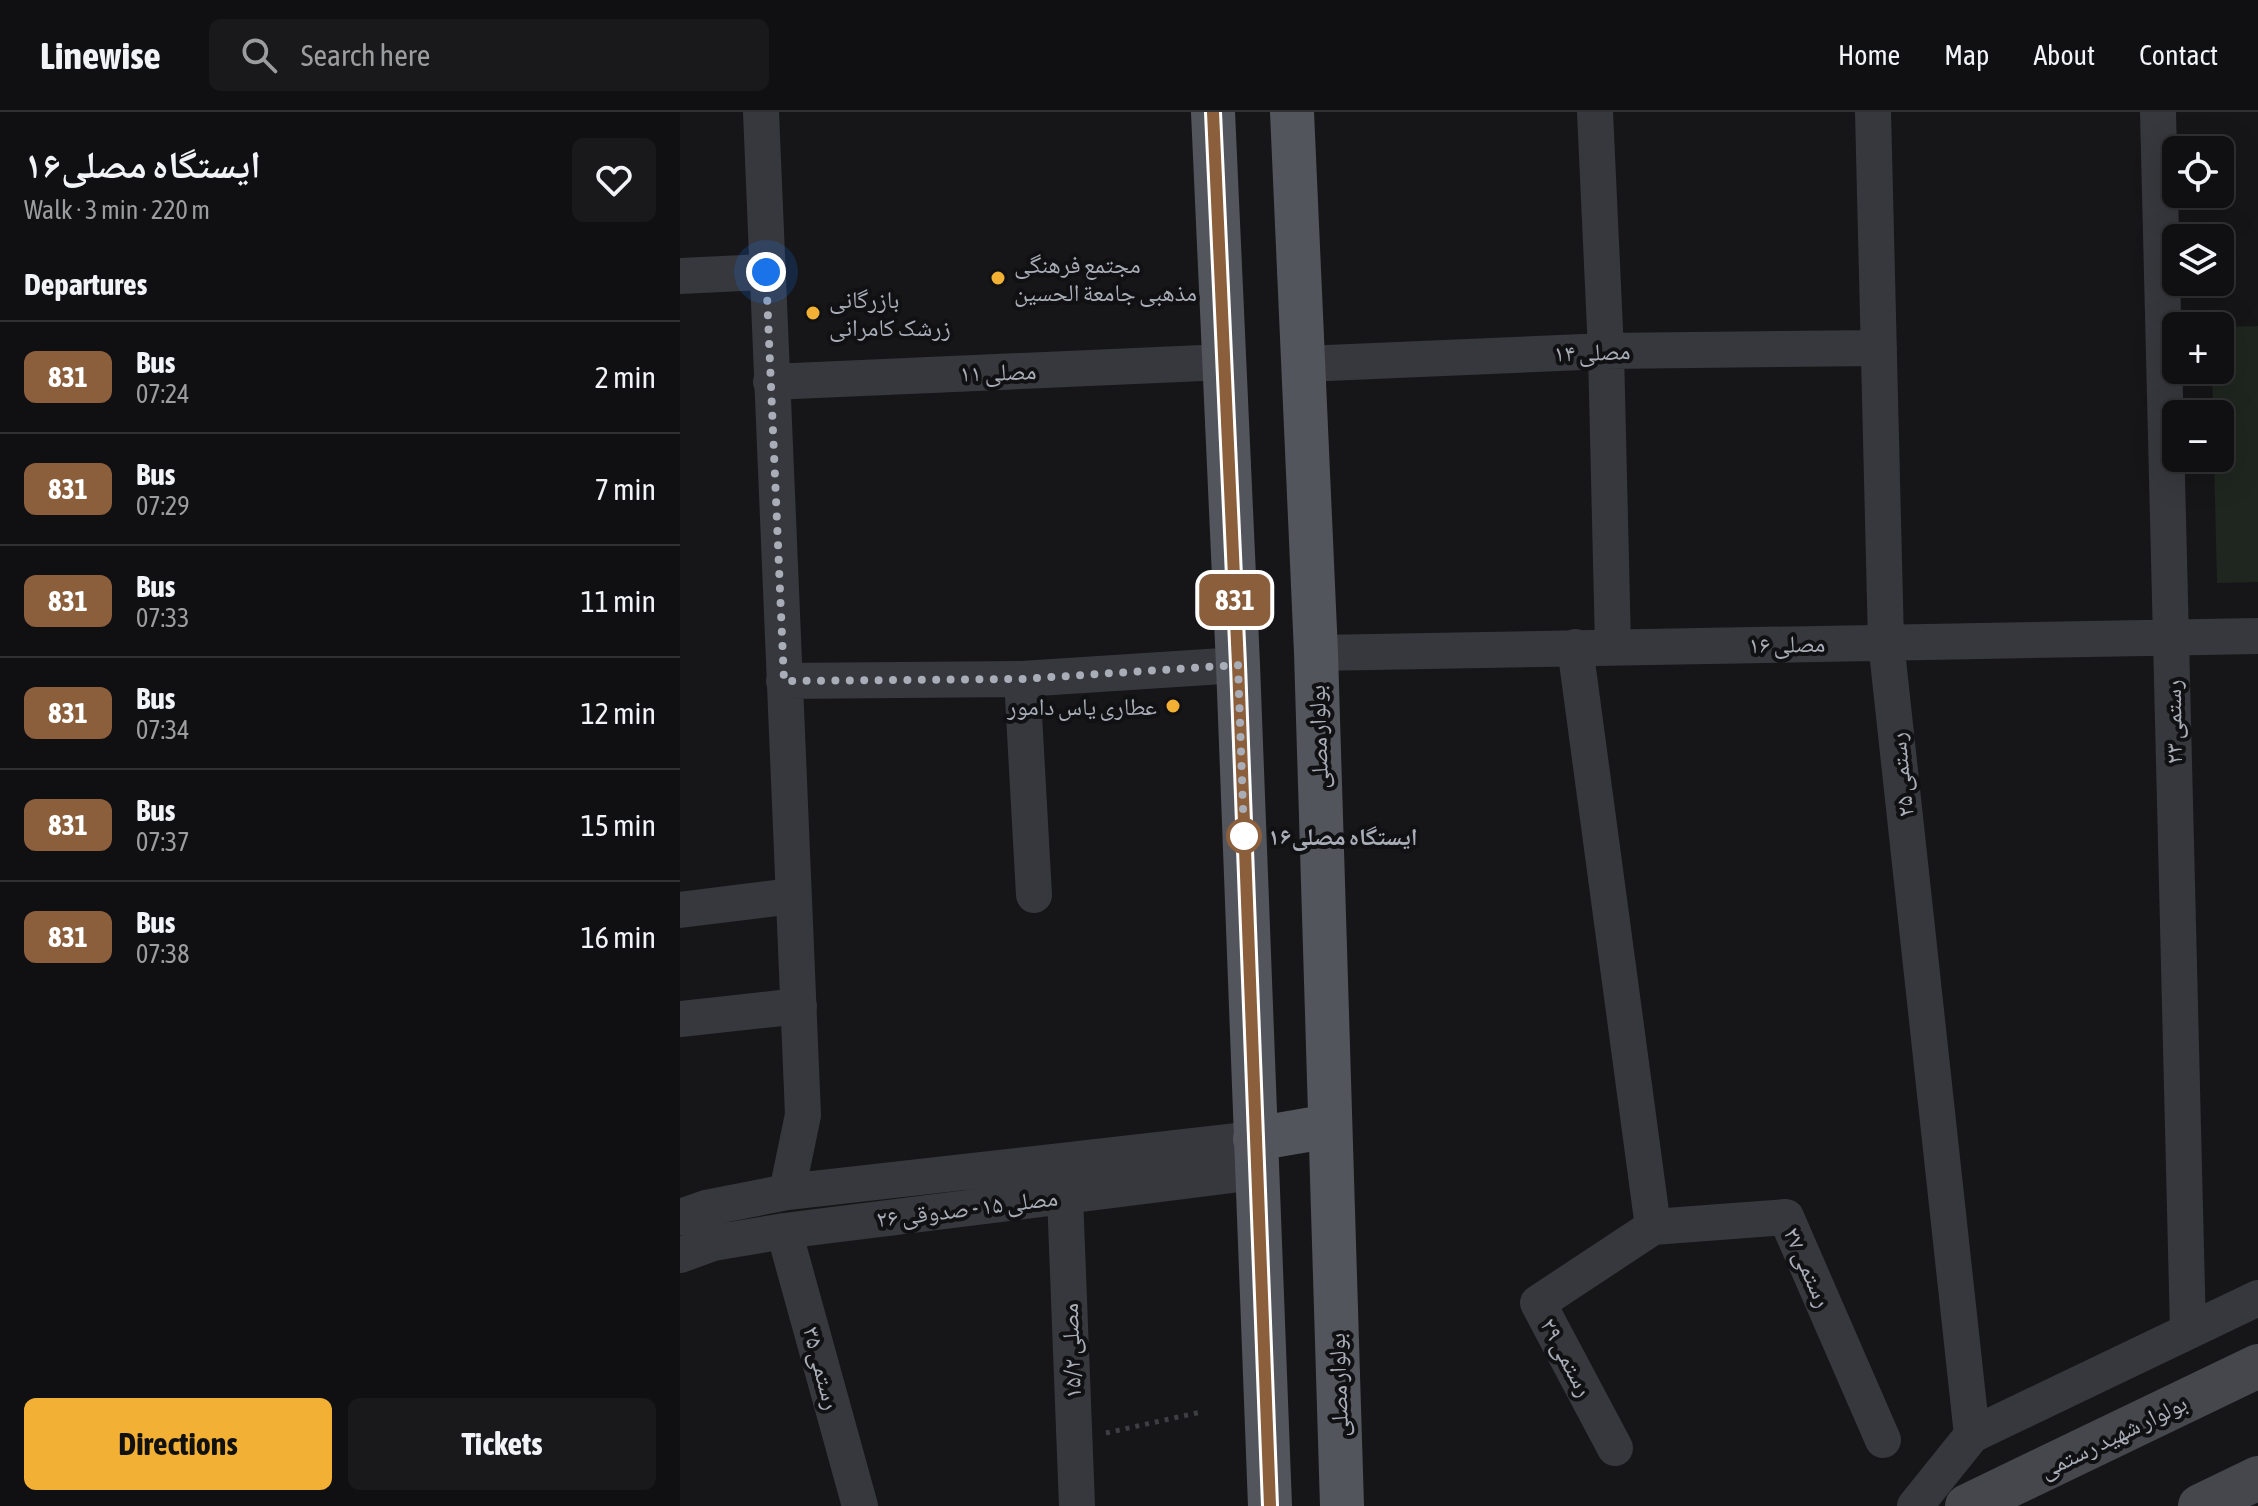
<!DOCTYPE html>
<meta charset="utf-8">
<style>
:root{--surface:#101012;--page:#19191b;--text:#f1f3f6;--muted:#9c9d9f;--line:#303032;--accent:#f2b134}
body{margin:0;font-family:"Asap Condensed","Noto Naskh Arabic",sans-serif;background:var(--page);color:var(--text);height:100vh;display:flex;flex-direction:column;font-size:30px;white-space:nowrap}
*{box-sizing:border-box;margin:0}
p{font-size:26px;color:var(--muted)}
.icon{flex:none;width:44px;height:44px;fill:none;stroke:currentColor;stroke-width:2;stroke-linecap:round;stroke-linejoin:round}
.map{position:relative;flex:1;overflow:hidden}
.drawer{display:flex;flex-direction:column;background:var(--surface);width:680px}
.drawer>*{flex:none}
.badge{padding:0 16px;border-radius:12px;font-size:28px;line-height:52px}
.fabs{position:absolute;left:1482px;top:24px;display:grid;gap:16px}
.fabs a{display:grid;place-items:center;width:72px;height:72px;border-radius:12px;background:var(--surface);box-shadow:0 8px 32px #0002,0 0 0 2px var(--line);font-size:40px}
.you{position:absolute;width:40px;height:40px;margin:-20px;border:6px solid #fff;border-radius:50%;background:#1a73e8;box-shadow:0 0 0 12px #1a73e833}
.map>.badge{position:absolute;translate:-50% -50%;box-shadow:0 0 0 4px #fff}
h2{padding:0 24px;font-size:30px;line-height:72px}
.round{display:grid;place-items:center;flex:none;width:84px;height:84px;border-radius:12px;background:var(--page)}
.headline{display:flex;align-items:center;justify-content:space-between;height:136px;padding:0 24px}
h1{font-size:38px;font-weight:700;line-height:60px}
.primary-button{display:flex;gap:16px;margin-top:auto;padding:16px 24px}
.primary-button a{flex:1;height:92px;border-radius:12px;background:var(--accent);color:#111;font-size:32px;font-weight:700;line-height:92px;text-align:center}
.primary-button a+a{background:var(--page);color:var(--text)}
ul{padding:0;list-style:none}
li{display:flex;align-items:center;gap:24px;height:112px;padding:0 24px;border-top:2px solid var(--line)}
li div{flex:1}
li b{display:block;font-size:30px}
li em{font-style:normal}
li .badge{min-width:88px;font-weight:700;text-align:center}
header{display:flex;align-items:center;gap:48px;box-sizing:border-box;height:112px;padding:0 40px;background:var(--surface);border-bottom:2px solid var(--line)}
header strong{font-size:38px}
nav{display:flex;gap:44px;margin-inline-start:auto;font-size:28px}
.search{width:560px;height:72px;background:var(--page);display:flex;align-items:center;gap:20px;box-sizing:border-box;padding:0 28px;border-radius:12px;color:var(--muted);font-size:30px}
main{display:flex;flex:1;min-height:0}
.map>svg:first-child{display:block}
</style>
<header>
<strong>Linewise</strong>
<div class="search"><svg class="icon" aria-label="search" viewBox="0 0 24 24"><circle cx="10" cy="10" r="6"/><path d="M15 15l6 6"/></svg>Search here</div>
<nav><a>Home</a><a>Map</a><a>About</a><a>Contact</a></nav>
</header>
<main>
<section class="drawer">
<div class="headline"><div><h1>ایستگاه مصلی۱۶</h1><p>Walk · 3 min · 220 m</p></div><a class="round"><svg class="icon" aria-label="heart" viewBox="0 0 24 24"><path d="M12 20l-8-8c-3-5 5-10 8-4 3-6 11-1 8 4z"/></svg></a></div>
<h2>Departures</h2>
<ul>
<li><span class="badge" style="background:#8b5e3c;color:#fff">831</span><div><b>Bus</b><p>07:24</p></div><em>2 min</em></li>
<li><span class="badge" style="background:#8b5e3c;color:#fff">831</span><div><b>Bus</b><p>07:29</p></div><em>7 min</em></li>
<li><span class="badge" style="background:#8b5e3c;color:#fff">831</span><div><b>Bus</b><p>07:33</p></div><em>11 min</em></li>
<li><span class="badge" style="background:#8b5e3c;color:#fff">831</span><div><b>Bus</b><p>07:34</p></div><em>12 min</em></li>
<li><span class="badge" style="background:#8b5e3c;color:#fff">831</span><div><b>Bus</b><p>07:37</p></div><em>15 min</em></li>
<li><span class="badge" style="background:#8b5e3c;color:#fff">831</span><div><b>Bus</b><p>07:38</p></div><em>16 min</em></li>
</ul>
<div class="primary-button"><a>Directions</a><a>Tickets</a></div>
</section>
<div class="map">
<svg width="1578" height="1394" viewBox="0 0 1578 1394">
<rect width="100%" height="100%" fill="#161618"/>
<!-- green -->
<path fill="#1e261f" d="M1578 214V470L1537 471 1534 346H1540V302H1533L1532 258H1540V215Z"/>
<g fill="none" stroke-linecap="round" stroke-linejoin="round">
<!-- path -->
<path stroke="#3d3f44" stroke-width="5" stroke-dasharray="4 6" stroke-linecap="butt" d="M426 1321 521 1300"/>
<!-- street -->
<path stroke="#37383d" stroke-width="36" d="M81 0 123 1003 107 1080
M915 0 926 239 933 534
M1193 0 1206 530 1292 1323
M1478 0 1508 1219
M0 164 86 160
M624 252 926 239 1199 236
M91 270 545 250
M895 535 973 1115
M636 541 1578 524
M342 567 354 783
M104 569 342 567 558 553
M0 798 112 784
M0 907 119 894
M385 1084 397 1394
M0 1105 26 1096 107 1080 575 1027
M104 1119 180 1394
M0 1143 33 1131 104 1119 576 1060
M935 1336 858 1191 973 1115 1106 1105 1203 1328
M1235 1394 1292 1323 1578 1186"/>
<!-- secondary -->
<path stroke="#45474d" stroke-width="44" d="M1287 1394 1578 1254
M1520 1394 1578 1366"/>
<!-- primary -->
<path stroke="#53555c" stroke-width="44" d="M533 0 558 553 590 1394
M612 0 636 541 662 1394
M575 1027 650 1014"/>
</g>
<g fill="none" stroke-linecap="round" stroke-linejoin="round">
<!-- line casing -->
<g stroke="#fff" stroke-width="18">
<path id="line" d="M533 0 558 553 590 1394"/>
</g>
<!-- line -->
<use href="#line" stroke="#8b5e3c" stroke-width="12"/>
<!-- walk -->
<path stroke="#a8adb8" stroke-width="8" stroke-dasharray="0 14.4" d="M86 160 104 569 342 567 558 553 564 724"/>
</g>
<!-- markers -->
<g fill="#f2b134" stroke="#111113" stroke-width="3">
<circle cx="318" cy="166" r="8"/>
<circle cx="133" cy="201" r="8"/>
<circle cx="493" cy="594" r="8"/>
</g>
<circle fill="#fff" stroke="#8b5e3c" stroke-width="4" cx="564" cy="724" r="16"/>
<g text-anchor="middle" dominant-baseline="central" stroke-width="8" stroke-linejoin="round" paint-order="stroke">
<!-- poi labels -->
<g font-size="24" fill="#a8adb8" stroke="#111113" text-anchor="start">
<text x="334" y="152">مجتمع فرهنگی<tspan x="334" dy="28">مذهبی جامعة الحسین</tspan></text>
<text x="149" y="187">بازرگانی<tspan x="149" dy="28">زرشک کامرانی</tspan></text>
<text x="477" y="594" text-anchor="end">عطاری یاس دامور</text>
</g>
<!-- street labels -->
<g font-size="24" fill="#a8adb8" stroke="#111113">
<text transform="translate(912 240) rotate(-2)">مصلی ۱۴</text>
<text transform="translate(318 260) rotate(-2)">مصلی ۱۱</text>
<text transform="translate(1107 532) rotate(-1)">مصلی ۱۶</text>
<text transform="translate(1493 610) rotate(-91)">رستمی ۲۳</text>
<text transform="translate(638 625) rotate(-92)">بولوار مصلی</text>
<text transform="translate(1221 663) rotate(-96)">رستمی ۲۵</text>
<text transform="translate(287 1096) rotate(-7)">مصلی ۱۵ - صدوقی ۲۶</text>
<text transform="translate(1128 1155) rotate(66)">رستمی ۲۷</text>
<text transform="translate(391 1239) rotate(-92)">مصلی ۱۵/۲</text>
<text transform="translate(887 1245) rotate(62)">رستمی ۲۹</text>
<text transform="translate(142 1256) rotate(75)">رستمی ۳۵</text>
<text transform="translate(658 1273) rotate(-92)">بولوار مصلی</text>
<text transform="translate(1433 1324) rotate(-26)">بولوار شهید رستمی</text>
</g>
<!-- stop labels -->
<g font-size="24" font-weight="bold" fill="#a8adb8" stroke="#111113" text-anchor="start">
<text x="588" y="724">ایستگاه مصلی۱۶</text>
</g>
</g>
</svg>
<div class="fabs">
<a><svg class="icon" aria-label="locate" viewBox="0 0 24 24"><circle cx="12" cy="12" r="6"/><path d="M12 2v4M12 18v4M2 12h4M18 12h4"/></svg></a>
<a><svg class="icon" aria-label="layers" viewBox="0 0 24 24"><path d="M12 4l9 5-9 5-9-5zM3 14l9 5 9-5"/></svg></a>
<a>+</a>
<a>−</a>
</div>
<div class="you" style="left:86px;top:160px"></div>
<b class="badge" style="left:555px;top:488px;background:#8b5e3c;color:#fff">831</b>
</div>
</main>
